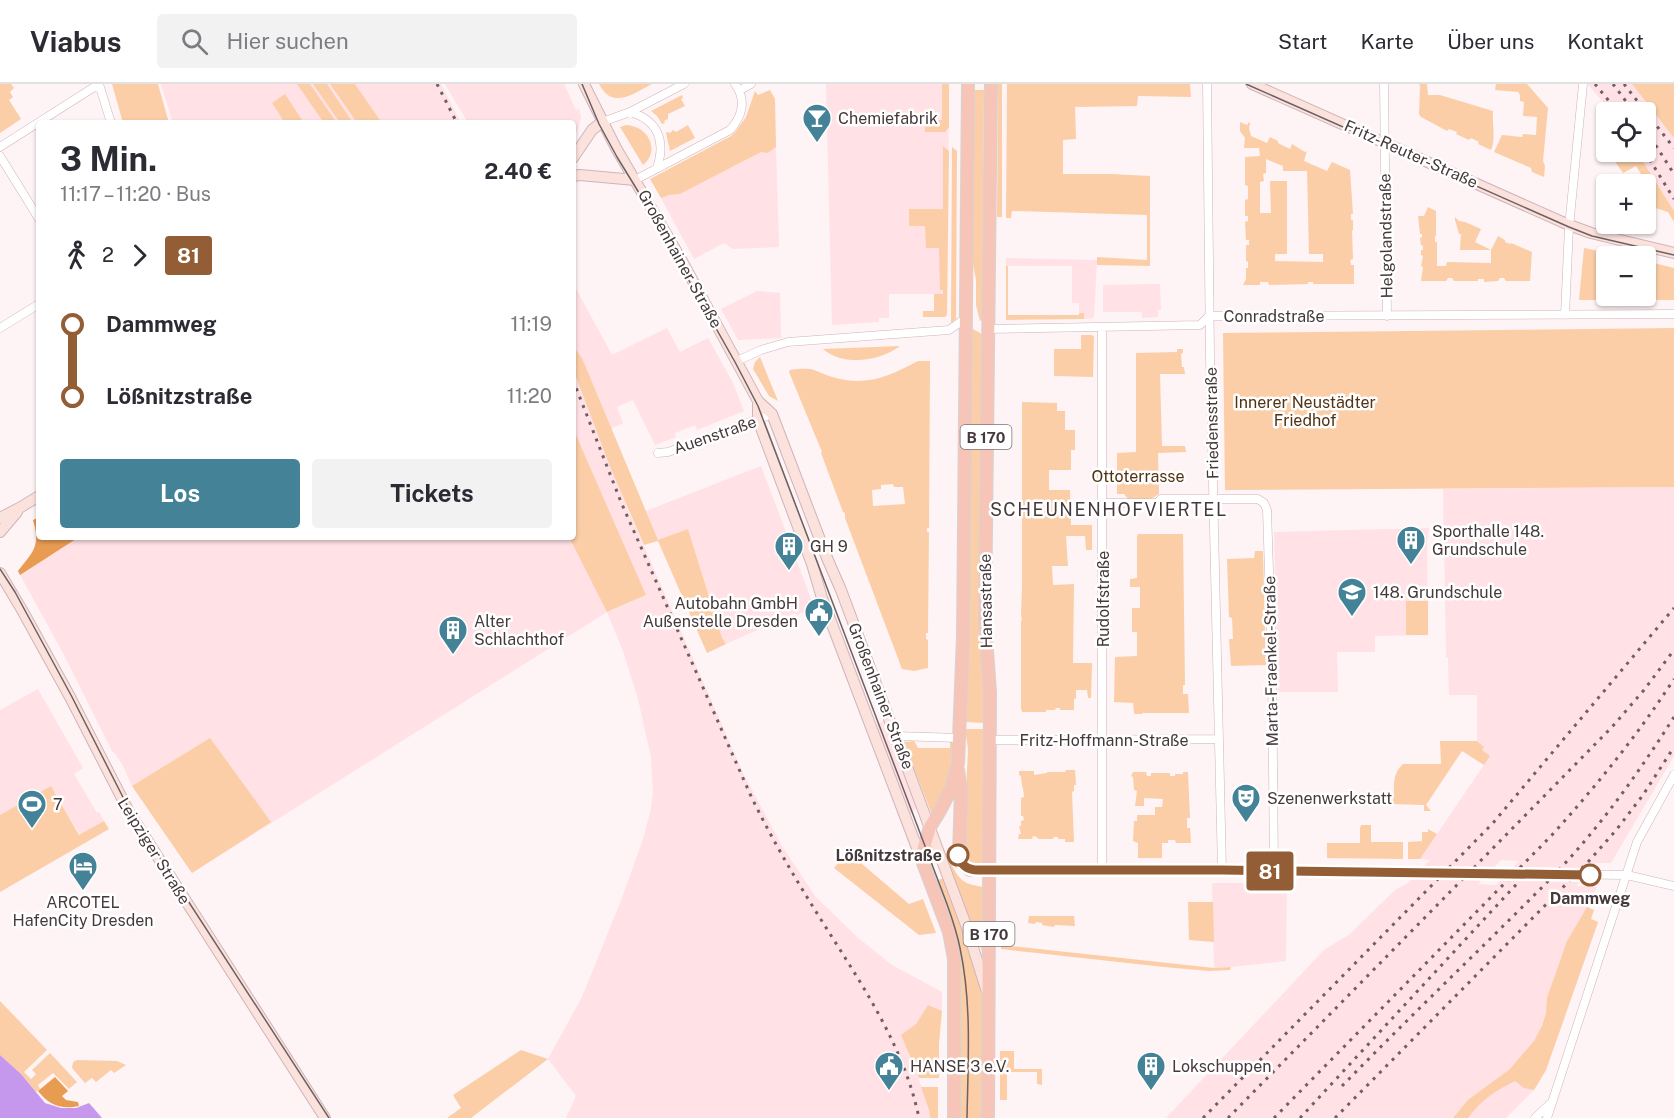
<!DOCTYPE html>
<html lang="de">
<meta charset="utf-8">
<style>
:root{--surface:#fff;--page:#f2f2f3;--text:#2b2b33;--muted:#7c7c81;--line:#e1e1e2;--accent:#438297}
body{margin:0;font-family:"Public Sans",sans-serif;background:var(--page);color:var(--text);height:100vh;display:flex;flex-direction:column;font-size:22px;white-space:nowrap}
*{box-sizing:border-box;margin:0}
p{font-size:20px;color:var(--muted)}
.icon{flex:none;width:33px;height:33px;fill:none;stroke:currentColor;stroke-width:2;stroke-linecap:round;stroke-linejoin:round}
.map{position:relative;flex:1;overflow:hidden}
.panel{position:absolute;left:36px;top:36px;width:540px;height:420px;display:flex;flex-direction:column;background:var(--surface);border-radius:6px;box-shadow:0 2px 4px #0004}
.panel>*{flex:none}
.badge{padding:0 12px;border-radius:4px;font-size:21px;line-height:39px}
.controls{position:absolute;left:1596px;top:18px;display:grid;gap:12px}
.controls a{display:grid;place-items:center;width:60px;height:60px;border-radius:6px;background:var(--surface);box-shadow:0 2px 4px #0004;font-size:30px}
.map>.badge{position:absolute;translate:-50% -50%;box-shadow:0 0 0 3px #fff}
.legs{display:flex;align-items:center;gap:9px;height:66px;padding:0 24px;font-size:20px}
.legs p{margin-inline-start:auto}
.head{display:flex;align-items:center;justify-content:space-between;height:102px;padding:0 24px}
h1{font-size:33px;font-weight:700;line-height:45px}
.button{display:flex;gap:12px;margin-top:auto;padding:12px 24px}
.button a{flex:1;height:69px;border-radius:6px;background:var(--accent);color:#fff;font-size:24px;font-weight:700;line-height:69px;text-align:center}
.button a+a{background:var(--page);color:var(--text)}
ul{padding:0 24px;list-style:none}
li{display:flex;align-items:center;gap:21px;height:72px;font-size:22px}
li i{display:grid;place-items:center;width:9px;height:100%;margin:0 8px;background:currentColor}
li i::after{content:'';width:15px;height:15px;margin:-8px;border:4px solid;border-radius:50%;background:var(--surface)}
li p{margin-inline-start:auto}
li:first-child i{background:linear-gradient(#0000 50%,currentColor 0)}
li:last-child i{background:linear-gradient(currentColor 50%,#0000 0)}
header{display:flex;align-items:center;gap:36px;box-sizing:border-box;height:84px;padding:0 30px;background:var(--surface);border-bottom:2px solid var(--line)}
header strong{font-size:28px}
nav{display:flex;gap:33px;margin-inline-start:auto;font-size:21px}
.search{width:420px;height:54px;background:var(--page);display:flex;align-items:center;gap:15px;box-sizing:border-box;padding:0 21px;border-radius:6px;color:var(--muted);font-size:22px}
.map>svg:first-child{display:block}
</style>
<header>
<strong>Viabus</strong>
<div class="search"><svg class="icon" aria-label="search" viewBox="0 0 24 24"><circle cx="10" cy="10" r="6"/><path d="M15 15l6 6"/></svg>Hier suchen</div>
<nav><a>Start</a><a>Karte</a><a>Über uns</a><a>Kontakt</a></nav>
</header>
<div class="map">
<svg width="1674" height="1034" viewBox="0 0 1674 1034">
<rect width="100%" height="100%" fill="#fef3f5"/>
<!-- built -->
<path fill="#ffe1e6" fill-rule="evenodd" d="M161 0H330L357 39H173Z
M355 0H441L461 39H382Z
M445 0H564L576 26 579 25 581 33 579 42 573 56V39H468Z
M826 0H949L947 210H889V234H879V238L832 241Z
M1588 0H1632L1674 54V127L1637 68H1646V28H1611Z
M776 63 779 163 733 165 724 159 694 175 661 114 669 111 680 110 761 68 768 69Z
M1006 174 1097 176 1094 234 1084 235V229H1079V219H1072V182H1006Z
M573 199 612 271 667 244 680 268 708 254 732 297 744 327 697 346 695 341 675 349 676 353 655 361 633 316 617 323 623 339 611 345 582 274 573 262Z
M1160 200 1161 226H1158V233L1142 234V228H1103V201Z
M757 207 780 209 781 254 738 256 721 225Z
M573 285 629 428 743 689 782 762 815 812 857 853 892 881 942 908V927L928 921 916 940 901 951 917 990 929 1025 930 1034H566L576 1012 548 975 582 913 622 814 643 755 651 725 653 707 651 673 638 615 623 567 607 528 192 789 132 702 122 680 116 671 112 667 64 571 18 487 32 470 37 459 36 447 33 436 39 433V453H569L608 528 646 511 573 344Z
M761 382 813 520 809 521 810 525 797 531 795 529 726 560 722 554 688 445 658 457 646 427Z
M1674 403V672L1611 779H1596L1576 802 1597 803 1587 823 1594 826 1591 835 1598 838 1546 986 1534 1006 1506 1034H1166L1324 866 1350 850 1395 806 1408 799 1430 776 1420 775 1490 672 1481 666 1483 662 1477 657V611H1449L1448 574 1446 573V565L1443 405ZM1501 776 1519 777 1496 801 1478 800Z
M1429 444 1427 457 1428 551 1375 552V568H1337L1338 608H1278L1274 448Z
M38 605 83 684 74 690 97 729 99 728 104 737 80 751 51 702 0 731V626Z
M885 637 917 723 910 731 876 640Z
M1212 799H1287L1286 877 1231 883 1214 884Z"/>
<!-- green -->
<path fill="#fbcea7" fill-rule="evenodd" d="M0 0H11L14 4 10 8 13 13 9 16 21 35 0 49Z
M112 0H158L169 39H123Z
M297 0H310L337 39H324Z
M313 0H327L353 39H340Z
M330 0H355L382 39H357Z
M599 0H652C633 10 612 26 599 0Z
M942 0H949V43L945 48H925V36H942Z
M998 0H1002V133H997Z
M1007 0H1190L1191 13 1138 12 1137 22 1075 23 1076 55 1063 56V90H1111L1150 92V182L1097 181V173L1147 176V131L1012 127 1011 134H1006Z
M1419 0H1427L1428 11H1440L1493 27C1492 40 1496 55 1491 66L1478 60 1479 58 1471 54 1469 56 1456 50 1457 48 1449 45 1447 47 1421 33 1419 30 1420 2Z
M1496 0H1527L1548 24 1543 77 1545 82 1544 93 1532 88 1531 84 1494 68 1502 51 1522 53 1523 50 1536 51 1537 33 1523 32 1524 18 1520 17V11L1518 8 1495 6Z
M1632 0H1674V54Z
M770 6 775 15 776 63 768 69 761 68 680 110 669 111 661 114 650 95 731 52 736 47 746 33 755 7 758 11Z
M973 6H984L982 236 980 237 976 221V196L971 170Z
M285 10 302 36 298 39H285L272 19Z
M682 11 683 14 681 15 685 22 668 30V35L664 37 665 39 662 40 657 32 651 27Z
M1240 38 1247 41 1249 38 1250 39 1249 44 1251 52 1267 59 1270 53 1278 57V59L1290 65 1292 60 1305 68 1307 67 1304 77 1327 87 1332 78 1350 86 1353 130H1351V136H1353V146L1352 147 1353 175 1350 176 1351 181H1354V200H1313V198H1308V200L1269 201 1268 198H1260V201H1243L1246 195V184H1248V178L1246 177V161H1249V156H1246L1245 138 1248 137V132H1245V116L1248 115V102L1245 101V73L1260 72 1259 64H1244L1245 54 1240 47ZM1266 75 1283 82V87H1307L1309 170H1323V178L1275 177V170H1287V97H1270L1271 129H1260V98L1264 97 1263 90 1266 89Z
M626 41C648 42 661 66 643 81L620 43Z
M688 41 695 54 670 67 666 49 667 48 670 49 673 46 676 48Z
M943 62 949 67 947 231 945 233H923V227H934V210H943V206H940L939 164H926L925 142H909V125H943Z
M952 63 957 67 956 231V235L951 239Z
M1615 68H1637L1674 127V138L1668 128 1646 121V103L1648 101 1636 82 1623 89 1614 76Z
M1428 123 1436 127V152H1435V158H1437V182H1446L1447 178 1491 179V166H1460L1461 150H1459L1455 136V133L1459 137 1465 138 1481 145 1475 158 1491 166 1498 152 1505 156V158L1510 160 1511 159 1532 168 1530 197H1506L1504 194H1500L1498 197 1484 198V195H1478V197H1454L1452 194H1448L1446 197H1421L1423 183 1421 182 1423 172 1421 171V166H1423V162L1421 161 1420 154 1422 153V150H1420L1418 132H1424Z
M1584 164 1623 172H1606V212H1646V177L1674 184V216H1579Z
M1006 182H1008V231H1079V229H1084V235L1006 236Z
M971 244 982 250 981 558 985 639 965 638 969 526Z
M1674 244V403L1225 406 1223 249Z
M1081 251H1092L1094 253 1093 293 1054 292V265H1081Z
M573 262 582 274 658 456 688 445 722 554 726 560 707 569 658 457 644 461 611 385 573 285Z
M900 262C880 277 844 283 823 265Z
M1177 265H1183V269L1181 270 1182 283H1184L1185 290H1160L1162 362H1185L1186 368 1158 369 1159 410 1151 415H1128L1124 410H1117V369L1136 368V269L1177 268Z
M760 273 778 317 769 312 753 285 755 278Z
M918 277H930L929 444H927V448H929L928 549H926V555L928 556V584L914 587 902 585 845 434V429L843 428 821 369 822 368 789 288 790 286C797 285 807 284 814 286 820 288 825 291 832 293 867 303 887 293 918 277ZM893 400 894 403H903L905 420 873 422 872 406 881 405V401Z
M1022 318 1057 319V327H1065V346H1075V366H1071V386H1049V406H1070L1071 441H1092V466H1086L1085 452H1066L1068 482H1052L1053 501 1074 500 1073 579H1092L1091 614H1088L1087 606H1076V614L1074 615V626H1060V624H1056L1055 626H1046V628H1022L1021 624V537L1022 536 1021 531 1022 504Z
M573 344 646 511 607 528 569 453H573Z
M1138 450H1183L1185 601H1183V610H1188L1189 629H1142V630H1135L1134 629 1133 619 1114 618 1115 573 1137 572V548H1132V524H1140V503H1130V495L1137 494V452Z
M1255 467H1263L1266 581 1231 582 1229 555H1233L1232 534 1229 533 1227 475 1254 474Z
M1406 517H1428V551H1406Z
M965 645H985L984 774 982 780H969L963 771 968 665Z
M210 654 271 738 192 789 132 702Z
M914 657 918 664H950V658H953C952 683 948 709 931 728L904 659V658Z
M1440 657H1477L1484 663 1482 666 1490 672 1484 681 1462 667 1426 721 1431 727H1424V721L1392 720C1397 704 1389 694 1403 680H1441Z
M1066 686H1075L1076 701H1074V707L1072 708 1074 758H1065V755H1058V753H1054L1053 755H1038L1037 753 1033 752 1032 755H1018L1019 750H1021L1019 742H1021V737L1024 736 1023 732H1021V714L1024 713C1024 706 1021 700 1021 692L1019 691V687H1034V691L1047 689V688H1065Z
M1133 688H1146L1147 692H1151V689H1170V692H1175V690H1183V688H1188L1190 734H1187V744H1190L1191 759H1176L1175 756H1168V759H1162V774H1138V759L1133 757 1134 737H1137V731H1155V723H1162L1163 715 1144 714V722H1135L1137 707 1134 706 1133 693 1131 692Z
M51 702 79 751 104 737 109 745 0 808V731Z
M1361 741H1371V758H1403V775L1327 774V759H1360V744Z
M1428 745 1437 750 1420 775H1408V758L1422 757V748H1428Z
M848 768 909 820 923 815 936 849 919 851 834 784Z
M950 777C959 796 962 800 984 803V866L982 867 947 778Z
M944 794 971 865 982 908 983 1034H960V907L935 797Z
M1188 818H1213L1214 858 1189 856Z
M1587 823 1594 826 1591 835 1598 838 1546 986 1534 1006 1524 1004 1515 997C1496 1006 1480 1017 1468 1034H1453L1468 1016 1510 985 1534 957 1542 942 1546 929 1547 914 1567 857Z
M1029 832H1074L1075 842 1055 841 1054 843 1042 841V839L1036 838 1035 840 1028 839Z
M1001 861 1214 884 1231 883 1230 886 1209 887 1164 883 1001 865Z
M0 917 47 966 24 988 31 995 36 990 32 986 50 969 77 998 69 1005 53 989 38 1001 40 1005 36 1008 21 990 0 971Z
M928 921 942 927 939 959V994H919L901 951 916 940Z
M521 966 548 975 471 1034H447L461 1024 453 1011Z
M1000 967H1014V985H1042V1001L1037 1000V988H1007V1016H1000Z
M77 976 117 977 126 981 114 989 111 986 96 998 92 994 85 999 72 984 73 978Z
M921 1003H938V1034H930L929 1026Z"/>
<!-- forest -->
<path fill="#e89c52" d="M39 433V453H79L20 491 18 487C33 468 41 462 33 436Z
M55 993 68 1007 62 1012 66 1016 78 1018 79 1022C61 1026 49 1021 38 1007Z"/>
<!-- water -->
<path fill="#c597ed" d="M0 971 21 990 45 1019 61 1024H76L89 1019 102 1034H0Z"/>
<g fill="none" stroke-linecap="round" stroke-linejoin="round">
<!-- street casing -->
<g stroke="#cfb4b9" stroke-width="9">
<path id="street" d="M99 0 111 39
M1207 0 1210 272 1222 786
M1384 0 1387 232
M740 6 751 0
M630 28C658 36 666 57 657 84
M602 38 630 28 684 0
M0 63 99 0
M0 72 39 135
M635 96 730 46C742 33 747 16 735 0
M1565 231 1569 143 1583 0
M0 244 39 220
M987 245 1200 241 1209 232 1674 230
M737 277 761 266 788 258 949 246 966 234
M658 369 668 368 772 330
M1103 419H1157L1161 415H1258L1264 419 1267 426 1272 579 1274 787
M896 652 959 654
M990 656 1219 655
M989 786H1222L1627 791 1674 802
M1102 786V244
M1535 1034 1551 1019
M1547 1034 1637 758 1674 691"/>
</g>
<!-- secondary casing -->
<g stroke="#cfb4b9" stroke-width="12">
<path id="secondary" d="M584 0 616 64 682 177 758 317 772 330 827 474 841 506 966 841 986 905
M1252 0 1569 141 1591 149 1674 169
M573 74 592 46 602 38
M573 92 580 91 635 96
M758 317V336L812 480 822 514 922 777
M0 434 21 423 39 412
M0 448 17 428
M0 489 22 526 70 613 129 728 325 1034"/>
</g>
<!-- primary casing -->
<g stroke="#d6d3d4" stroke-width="14">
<path id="primary" d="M958 686 961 706 959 771 960 778 970 786H989
M954 1034V875L949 848 923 779V767L930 743 941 725 952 703 958 679 963 553 968 0
M988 1034 990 608 985 538 991 0"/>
</g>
<!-- street -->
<use href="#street" stroke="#fff" stroke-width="8"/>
<!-- secondary -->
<use href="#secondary" stroke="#fbe2dc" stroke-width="10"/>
<!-- primary -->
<use href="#primary" stroke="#f7c4b8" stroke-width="12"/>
<!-- tram -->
<path stroke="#6d6163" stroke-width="1.5" d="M582 0 599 40 617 73 644 117 735 278 758 322 947 820C952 834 957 849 960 864 972 920 968 977 967 1034
M1246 0 1569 143 1592 152 1674 171
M0 485 15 508 72 613 131 729 329 1034"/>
<!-- rail -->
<path stroke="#6d6163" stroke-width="3" stroke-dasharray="3 6" stroke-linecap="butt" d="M437 0 457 39
M1595 0 1618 28
M1613 0 1634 28
M1624 0 1674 64
M1646 46 1674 90
M1645 68 1674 115
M573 296 621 418 750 710C774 760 802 806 832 853 868 910 905 967 919 1034
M1342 1002C1390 953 1439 905 1488 857 1520 825 1554 793 1583 759 1617 719 1646 677 1674 633
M1203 1034 1493 739 1674 524
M1228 1034 1612 643 1644 606 1674 566
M1274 1034 1551 752C1597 701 1637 652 1674 595
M1300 1034 1525 791
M1335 1034 1588 778 1617 745 1643 711 1674 663"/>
</g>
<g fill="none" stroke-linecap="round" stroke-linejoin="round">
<!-- line-1 casing -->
<g stroke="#fff" stroke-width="14">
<path id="line-1" d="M958 771C961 781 967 786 978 786H1222L1590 791"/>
</g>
<!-- line-1 -->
<use href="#line-1" stroke="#935e36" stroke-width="9"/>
</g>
<!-- icons -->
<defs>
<g id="bar-pin" transform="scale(1.5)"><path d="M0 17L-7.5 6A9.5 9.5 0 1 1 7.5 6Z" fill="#438297" stroke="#fff"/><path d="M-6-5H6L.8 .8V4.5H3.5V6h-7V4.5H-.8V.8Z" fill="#fff"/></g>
<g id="building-pin" transform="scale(1.5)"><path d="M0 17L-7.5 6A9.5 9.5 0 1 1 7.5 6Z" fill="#438297" stroke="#fff"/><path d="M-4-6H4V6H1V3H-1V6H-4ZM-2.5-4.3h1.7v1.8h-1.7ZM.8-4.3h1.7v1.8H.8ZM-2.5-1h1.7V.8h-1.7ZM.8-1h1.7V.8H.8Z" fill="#fff"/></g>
<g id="school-pin" transform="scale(1.5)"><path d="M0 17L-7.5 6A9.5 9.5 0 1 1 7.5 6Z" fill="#438297" stroke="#fff"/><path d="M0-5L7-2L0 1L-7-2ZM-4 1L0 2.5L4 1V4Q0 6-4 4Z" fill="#fff"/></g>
<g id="civic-pin" transform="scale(1.5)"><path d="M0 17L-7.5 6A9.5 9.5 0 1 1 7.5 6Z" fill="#438297" stroke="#fff"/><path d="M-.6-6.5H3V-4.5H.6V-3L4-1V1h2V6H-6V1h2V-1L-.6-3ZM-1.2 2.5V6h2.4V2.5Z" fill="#fff"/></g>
<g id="theatre-pin" transform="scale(1.5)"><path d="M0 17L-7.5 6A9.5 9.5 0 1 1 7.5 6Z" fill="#438297" stroke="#fff"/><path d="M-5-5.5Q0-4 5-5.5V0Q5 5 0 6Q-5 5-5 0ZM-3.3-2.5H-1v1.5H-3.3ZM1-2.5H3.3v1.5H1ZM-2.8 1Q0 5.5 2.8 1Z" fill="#fff"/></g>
<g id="stadium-pin" transform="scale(1.5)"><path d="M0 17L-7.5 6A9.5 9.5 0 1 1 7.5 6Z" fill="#438297" stroke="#fff"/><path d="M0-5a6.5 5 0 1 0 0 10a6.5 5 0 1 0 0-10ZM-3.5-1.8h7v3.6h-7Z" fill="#fff"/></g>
<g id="hotel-pin" transform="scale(1.5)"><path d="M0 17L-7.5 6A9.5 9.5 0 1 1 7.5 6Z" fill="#438297" stroke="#fff"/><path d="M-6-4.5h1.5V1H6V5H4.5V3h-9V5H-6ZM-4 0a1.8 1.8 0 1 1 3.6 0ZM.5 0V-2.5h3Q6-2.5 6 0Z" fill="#fff"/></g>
</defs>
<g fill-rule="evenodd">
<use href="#bar-pin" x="817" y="34"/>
<use href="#building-pin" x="1411" y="456"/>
<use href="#building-pin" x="789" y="462"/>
<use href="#school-pin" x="1352" y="508"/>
<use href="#civic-pin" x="819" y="528"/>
<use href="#building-pin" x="453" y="546"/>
<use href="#theatre-pin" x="1246" y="714"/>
<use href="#stadium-pin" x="32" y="720"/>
<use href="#hotel-pin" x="83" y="782"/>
<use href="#civic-pin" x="889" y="982"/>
<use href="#building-pin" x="1151" y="982"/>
</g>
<!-- markers -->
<g fill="#fff" stroke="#935e36" stroke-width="3">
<circle cx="958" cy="771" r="10"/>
<circle cx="1590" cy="791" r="10"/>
</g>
<g text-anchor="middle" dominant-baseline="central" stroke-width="5" stroke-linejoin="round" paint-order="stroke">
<!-- shield labels -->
<g fill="#fff" stroke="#7d7476" stroke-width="1.5">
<rect x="960.5" y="341" width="51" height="24" rx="4.5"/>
<rect x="963.5" y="838" width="51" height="24" rx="4.5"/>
</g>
<g font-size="15" font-weight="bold" fill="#45393b">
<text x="986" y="353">B 170</text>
<text x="989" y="850">B 170</text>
</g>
<!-- poi labels -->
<g font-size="16" fill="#45393b" stroke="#fff" text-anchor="start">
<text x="838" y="34">Chemiefabrik</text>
<text x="1432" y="447">Sporthalle 148.<tspan x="1432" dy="18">Grundschule</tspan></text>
<text x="810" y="462">GH 9</text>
<text x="1373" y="508">148. Grundschule</text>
<text x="798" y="519" text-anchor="end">Autobahn GmbH<tspan x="798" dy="18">Außenstelle Dresden</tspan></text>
<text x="474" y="537">Alter<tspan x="474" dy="18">Schlachthof</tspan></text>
<text x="1267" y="714">Szenenwerkstatt</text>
<text x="53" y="720">7</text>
<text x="83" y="818" text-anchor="middle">ARCOTEL<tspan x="83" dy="18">HafenCity Dresden</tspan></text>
<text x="910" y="982">HANSE 3 e.V.</text>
<text x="1172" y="982">Lokschuppen</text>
</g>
<!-- street labels -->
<g font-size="16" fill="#45393b" stroke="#fff">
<text transform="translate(1411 70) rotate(24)">Fritz-Reuter-Straße</text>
<text transform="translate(1386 152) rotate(-91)">Helgolandstraße</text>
<text transform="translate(680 175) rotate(61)">Großenhainer Straße</text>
<text x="1274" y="232">Conradstraße</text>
<text transform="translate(1212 339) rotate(-91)">Friedensstraße</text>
<text transform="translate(715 351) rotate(-19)">Auenstraße</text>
<text transform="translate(1103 515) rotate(-90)">Rudolfstraße</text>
<text transform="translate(986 517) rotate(-91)">Hansastraße</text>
<text transform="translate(1271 577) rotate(-91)">Marta-Fraenkel-Straße</text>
<text transform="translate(881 612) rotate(69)">Großenhainer Straße</text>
<text x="1104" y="656">Fritz-Hoffmann-Straße</text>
<text transform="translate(154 767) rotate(58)">Leipziger Straße</text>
</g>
<!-- park labels -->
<g font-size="16" fill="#513213" stroke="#fff">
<text x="1305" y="318">Innerer Neustädter<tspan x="1305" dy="18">Friedhof</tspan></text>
<text x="1138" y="392">Ottoterrasse</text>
</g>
<!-- stop labels -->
<g font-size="16" font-weight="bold" fill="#45393b" stroke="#fff" text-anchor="end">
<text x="942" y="771">Lößnitzstraße</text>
<text x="1590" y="814" text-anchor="middle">Dammweg</text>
</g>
<!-- neighbourhood labels -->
<g font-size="18" letter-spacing="1.5" fill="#45393b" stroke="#fff">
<text x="1109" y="425">SCHEUNENHOFVIERTEL</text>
</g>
</g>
</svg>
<div class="controls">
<a><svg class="icon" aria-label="locate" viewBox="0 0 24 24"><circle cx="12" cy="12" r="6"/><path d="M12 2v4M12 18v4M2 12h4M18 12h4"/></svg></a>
<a>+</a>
<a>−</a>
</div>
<b class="badge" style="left:1270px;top:787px;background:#935e36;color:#fff">81</b>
<section class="panel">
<div class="head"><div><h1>3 Min.</h1><p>11:17 – 11:20 · Bus</p></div><b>2.40 €</b></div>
<div class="legs"><svg class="icon" aria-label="walk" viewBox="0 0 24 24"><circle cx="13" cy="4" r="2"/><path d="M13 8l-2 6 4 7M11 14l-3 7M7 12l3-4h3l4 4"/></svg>2<svg class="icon" aria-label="forward" viewBox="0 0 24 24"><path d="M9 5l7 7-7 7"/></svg><b class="badge" style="background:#935e36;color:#fff">81</b></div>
<ul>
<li><i style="color:#935e36"></i><b>Dammweg</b><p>11:19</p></li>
<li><i style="color:#935e36"></i><b>Lößnitzstraße</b><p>11:20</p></li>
</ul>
<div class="button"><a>Los</a><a>Tickets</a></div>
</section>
</div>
